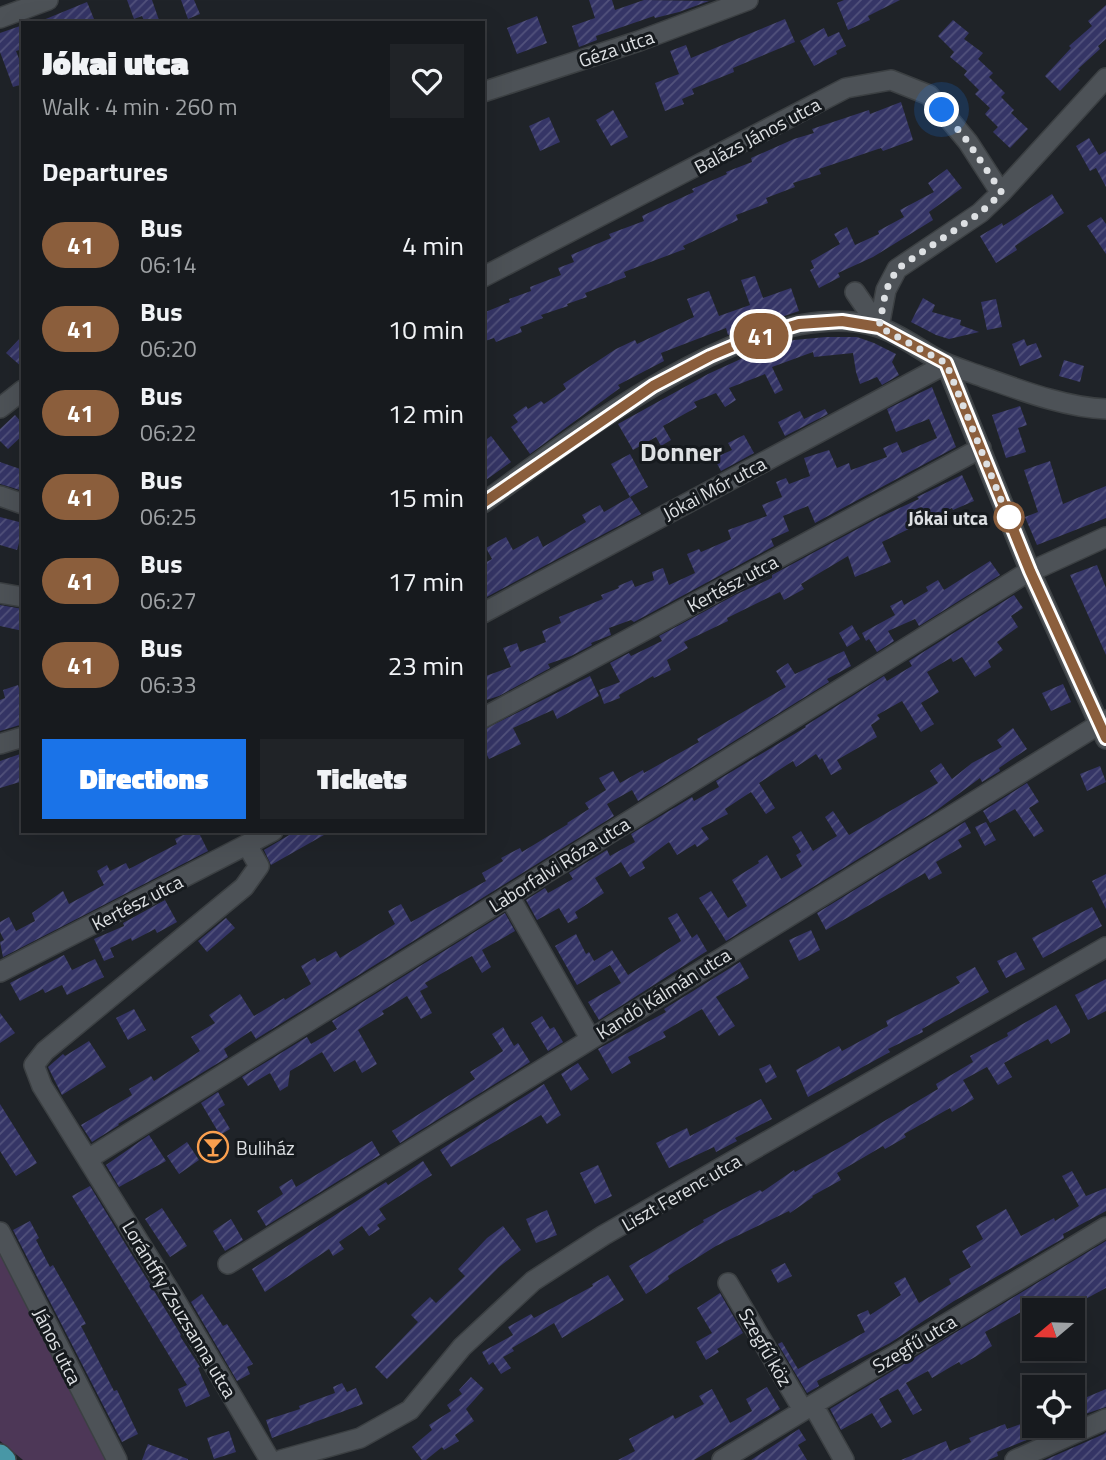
<!DOCTYPE html>
<meta charset="utf-8">
<style>
:root{--surface:#171a1e;--page:#202327;--text:#f1f3f6;--muted:#9ea1a4;--line:#36383c;--accent:#1a73e8}
body{margin:0;font-family:"Titillium Web",sans-serif;background:var(--page);color:var(--text);height:100vh;display:flex;flex-direction:column;font-size:26px;white-space:nowrap}
*{box-sizing:border-box;margin:0}
p{font-size:23px;color:var(--muted)}
.icon{flex:none;width:38px;height:38px;fill:none;stroke:currentColor;stroke-width:2;stroke-linecap:round;stroke-linejoin:round}
.map{position:relative;flex:1;overflow:hidden}
.drawer{position:absolute;left:21px;top:21px;width:464px;height:812px;display:flex;flex-direction:column;background:var(--surface);border-radius:0px;box-shadow:0 7px 28px #0002,0 0 0 2px var(--line)}
.drawer>*{flex:none}
.badge{padding:0 14px;border-radius:23px;font-size:24px;line-height:46px}
.needle{width:46px;rotate:251deg}
.controls{position:absolute;left:1022px;top:1298px;display:grid;gap:14px}
.controls a{display:grid;place-items:center;width:63px;height:63px;border-radius:0px;background:var(--surface);box-shadow:0 7px 28px #0002,0 0 0 2px var(--line);font-size:35px}
.you{position:absolute;width:35px;height:35px;margin:-18px;border:5px solid #fff;border-radius:50%;background:#1a73e8;box-shadow:0 0 0 10px #1a73e833}
.map>.badge{position:absolute;translate:-50% -50%;box-shadow:0 0 0 4px #fff}
h2{padding:0 21px;font-size:26px;line-height:63px}
.round{display:grid;place-items:center;flex:none;width:74px;height:74px;border-radius:0px;background:var(--page)}
.headline{display:flex;align-items:center;justify-content:space-between;height:119px;padding:0 21px}
h1{font-size:33px;font-weight:800;line-height:52px}
.primary-button{display:flex;gap:14px;margin-top:auto;padding:14px 21px}
.primary-button a{flex:1;height:80px;border-radius:0px;background:var(--accent);color:#fff;font-size:28px;font-weight:800;line-height:80px;text-align:center}
.primary-button a+a{background:var(--page);color:var(--text)}
ul{padding:0;list-style:none}
li{display:flex;align-items:center;gap:21px;height:84px;padding:0 21px}
li div{flex:1}
li b{display:block;font-size:26px}
li em{font-style:normal}
li .badge{min-width:77px;font-weight:700;text-align:center}
.map>svg:first-child{display:block}
</style>
<div class="map">
<svg width="1106" height="1460" viewBox="0 0 1106 1460">
<defs>
<pattern id="building-hatch" width="6" height="6" patternUnits="userSpaceOnUse" patternTransform="scale(1.75)"><rect width="6" height="6" fill="#353566"/><path d="M-1 1l2-2M0 6l6-6M5 7l2-2" fill="none" stroke="#52527c"/></pattern>
</defs>
<rect width="100%" height="100%" fill="#1f2328"/>
<!-- green -->
<path fill="#4d3757" d="M0 1245 113 1460H23L0 1441Z"/>
<!-- building -->
<path fill="url(#building-hatch)" d="M127 0H152L160 23H145L142 16 134 19Z
M181 0H194L200 14 188 19Z
M589 0H612L615 10 644 0 709 1 679 12 655 18 654 16 596 36 597 40 579 47 572 26 595 18Z
M844 0H900L868 16 870 20 848 30 837 3Z
M87 2 94 19 85 23H36Z
M1106 5V39L1098 46 1100 49 1078 69 1080 70 1060 91 1045 76 1071 48 1069 46 1092 26 1088 21Z
M537 16 547 43 517 54 507 28Z
M785 19 795 42 733 68 734 72 692 89 694 94 682 99 684 104 665 111 655 83 679 74 670 51 686 45 691 58Z
M953 20 969 33 964 39 983 53 978 59 993 73 989 77 1005 93 1001 97 1014 110 1011 113 1028 129 1010 148 993 132 998 127 985 114 990 108 975 94 979 90 964 75 967 71 950 57 954 52 938 36Z
M23 25V49L16 51 23 69V84L13 87 0 52V33Z
M824 28 828 37 839 32 846 46 836 51 837 54 814 66 800 41Z
M901 102 913 140 883 151 881 148 819 169 821 174 793 183 795 187 766 198 768 203 736 215 738 220 683 246 685 249 624 272 626 277 585 293 587 297 567 304 568 306 541 315 543 318 520 327 522 332 496 342 494 338 485 341 483 335V313L510 302 509 299 531 291 530 287 561 275 558 268 574 262 571 255 611 238 609 234 644 221 642 216 694 192 692 189 727 174 726 172 752 162 751 158 794 139 814 133 812 129 869 110 870 114Z
M613 110 628 137 611 146 596 120Z
M549 117 560 142 540 151 529 126Z
M1089 138 1099 155 1106 151V187L1096 168 1090 171 1076 146Z
M947 169 962 188 929 212 933 220 873 257 838 273 840 277 819 288 810 270 814 268 811 261 840 244 834 234 847 227 855 245 879 234 878 231 904 217 900 210 934 192 928 183Z
M1052 194 1064 213 1015 246 1017 250 996 263 980 236 1002 223 1003 226Z
M1101 217 1106 224V254L1087 226Z
M755 276 763 298 791 288 799 311 728 335 726 328 661 353 664 361 618 385 620 388 530 454 511 427 518 422 513 415 526 406 528 409 541 401 544 404 566 389 563 384 616 349 635 340 637 344 694 317 687 299 709 291 719 316 750 305 741 280Z
M923 298 935 305 932 312 961 320 960 325 979 332 949 339 936 335 911 322Z
M996 299 1002 327 987 330 981 302Z
M23 335V368L6 353Z
M826 337H857L874 343 896 354 892 362 899 375 882 385 877 377 860 384 856 372 853 353 814 357 813 352 772 367 783 390 775 394 765 374 729 388 736 400 725 407 716 393 694 402 697 407 663 426 671 440 661 446 656 437 633 450 618 424 708 374 756 352 794 340Z
M1024 339 1027 346 1036 343 1042 357 1020 366 1012 344Z
M1064 360 1084 366 1080 382 1059 376Z
M932 387 956 447 815 523 808 506 783 516 789 531 771 539 774 546 634 622 631 620 609 628 611 635 591 643 592 645 571 656 548 664 550 668 499 696 483 701V677L511 667 503 648 517 643 520 652 546 642 542 631 561 623 559 617 603 599 601 595 619 588 618 586 632 580 635 587 654 580 652 572 663 568 669 585 695 573 687 554 699 549 701 552 731 539 728 530 767 516 762 505 782 497 776 482 786 478 789 484 810 476 804 458 829 450 837 468 849 463 851 470 887 457 883 448 897 442 902 453 937 438 929 419 896 432 887 409Z
M1020 406 1027 425 1018 428 1026 452 1006 458 992 415Z
M825 409 828 414 785 436 778 422 800 411 804 419Z
M15 415 23 424V435L8 449 0 441V429Z
M744 435 754 453 721 471 714 458 732 450 728 443Z
M491 436 511 462 483 482V442Z
M630 454 648 487 630 497 611 464Z
M1050 461 1063 504 1106 486V518L1037 545 1025 517 1038 512 1024 470Z
M0 462 23 470 20 490 0 484Z
M962 475 974 501 953 510 952 508 882 542 891 562 855 577 848 556 801 584 804 589 784 600 780 592 727 618 728 621 684 642 688 648 667 660 671 670 654 678 653 676 619 695 620 698 604 704 599 690 620 682 610 663 629 653 631 656 662 641 659 636 735 595 772 578V575L876 519 919 499 917 497Z
M630 497 641 514 483 599V564L492 559 486 548 506 537 513 550 538 536 543 547 586 522 582 515 600 505 604 512Z
M0 517 23 523V544L19 543 17 550 0 545Z
M990 561 1000 575 919 626 915 619 888 631 894 641 877 652 869 639 866 641 862 633 895 615 890 606 902 600 904 605 928 591 926 587 938 580 944 590Z
M1097 565 1106 588V655L1070 575Z
M1014 595 1023 608 1011 616 1018 627 997 642 1003 650 988 661 991 667 975 677 962 657 953 662 951 658 927 672 939 692 921 703 934 724 921 732 902 701 877 715 880 719 871 725 877 737 837 760 842 769 831 775 822 758 820 760 816 754 796 767 793 761 759 783 775 808 766 814 751 792 725 809 728 814 701 828 709 839 697 847 695 844 677 855 669 842 642 862 645 868 630 877 621 862 595 878 604 893 575 912 578 918 568 923 559 908 537 920 526 900 545 888 548 893 573 879 569 873 607 850 610 856 635 842 631 834 692 797 694 801 719 787 716 781 806 727 805 726 884 676 887 681 912 666 909 661Z
M0 605 23 609V631L0 626Z
M852 625 860 639 847 647 839 633Z
M844 651 851 666 827 679 829 682 638 801 632 790 607 804 614 816 277 1026 256 1039 251 1031 224 1049 228 1057 118 1124 119 1125 92 1142 81 1125 132 1095 129 1089 151 1076 154 1081 200 1051 191 1037 215 1023 209 1015 231 1000 240 994 254 1016 284 998 285 1000 311 984 301 966 315 958 317 962 336 951 340 958 395 924 388 911 401 904 411 922 486 881 482 873 503 861 501 858 520 848 522 852 568 824 567 823 589 809 585 803 606 790 599 778 613 771 620 783 643 770 644 773 699 742 697 739 786 687 776 671 788 663 795 674Z
M590 676 599 696 557 719 553 710 513 728 521 744 489 759 483 747V730Z
M1063 684 1071 702 1051 711 1042 693Z
M18 685 23 700V724L0 731V700L5 698 3 690Z
M1013 728 1027 749 999 768 1000 771 982 782 980 778 937 810 726 941 699 898 711 891 728 918 747 906 732 880 759 863 758 861 767 855 781 879 802 866 796 855 801 852 792 837 801 831 813 851 837 836 825 817 833 811 849 835 938 783 930 771 941 763 952 779 972 763 1002 747 997 740Z
M23 753V781L0 788V761Z
M1100 766 1106 782 1087 791 1080 774Z
M1027 783 1039 802 1029 808 1044 831 1034 837 1015 809 990 823 983 811Z
M965 822 971 833 958 840 962 847 936 862 942 873 929 880 925 873 826 930 817 913Z
M986 822 996 840 985 846 975 827Z
M191 831H198L208 851 3 957 0 942 4 940 0 932V922L9 917 16 931 35 921 32 913 63 891 69 904 104 885 97 871 107 865 110 871 126 863 129 869 177 844 175 839Z
M296 831H331L271 865 264 850Z
M1106 874V909L1092 881Z
M165 900 177 922 157 933 155 929 132 941 131 938 110 948 114 957 104 961 94 939 124 926 123 923Z
M1092 907 1102 926 1043 958 1032 938Z
M505 913 515 931 482 950 491 967 482 973 472 956 425 983 428 987 420 991 432 1013 421 1019 407 996 382 1011 384 1014 358 1030 377 1064 362 1073 355 1060 334 1072 322 1052 290 1071 288 1086 280 1091 270 1073 248 1086 242 1077 307 1037 311 1044 337 1029 332 1021Z
M677 913 692 938 697 934 707 951 599 1020 588 1002 621 983 610 965 577 985 555 946 576 934 586 954 589 952 594 961 612 950 628 975 681 941 668 918Z
M226 918 235 928 207 952 198 941Z
M811 930 820 950 799 961 789 940Z
M1016 952 1025 969 1006 978 997 961Z
M64 955 72 970 95 959 104 977 67 995 62 985 45 993 43 989 20 1001 10 983Z
M740 962 749 978 716 997 735 1026 719 1036 702 1009 663 1032 666 1037 628 1057 631 1063 612 1074 598 1049 666 1012 664 1009Z
M975 967 989 992 922 1029 923 1032 888 1049 890 1052 808 1097 796 1070 839 1046 842 1051 888 1026 886 1021 960 983 956 977Z
M1106 979V1011L1088 1020 1075 995Z
M1056 1005 1070 1029V1033L1051 1044 1048 1039 1004 1063 1012 1077 998 1085 987 1067 963 1080 974 1099 952 1112 950 1108 904 1134 906 1137 885 1149 883 1146 837 1173 841 1180 812 1196 813 1197 790 1213 789 1211 716 1246 668 1276 669 1279 646 1294 629 1266 704 1222 703 1220 760 1190 762 1192 794 1170 795 1172 839 1148 938 1089 936 1084 973 1062 970 1056 1008 1036 1007 1033Z
M134 1009 146 1030 128 1040 116 1018Z
M0 1013 15 1033 0 1043Z
M542 1016 550 1029 554 1027 563 1042 548 1051 531 1023Z
M503 1027 514 1046 518 1043 530 1062 400 1143 392 1131 475 1079 470 1072 503 1051 492 1034Z
M89 1041 106 1067 62 1095 48 1067 63 1054 65 1056Z
M578 1063 589 1079 571 1091 561 1074Z
M770 1064 777 1077 766 1083 759 1069Z
M544 1084 561 1115 547 1124 541 1115 451 1167 440 1150Z
M218 1092 225 1105 218 1109 230 1129 220 1135 201 1103Z
M761 1099 772 1119 735 1138 737 1141 716 1152 714 1147 669 1168 656 1143 687 1128 690 1136Z
M0 1104 37 1163 16 1176 0 1151Z
M149 1135 166 1161 119 1187 106 1165Z
M372 1141 380 1155 266 1226 257 1211 283 1194 279 1187 292 1179 296 1187Z
M187 1142 199 1160 179 1174 167 1156Z
M423 1161 432 1175 379 1209 386 1219 377 1225 380 1229 369 1236 362 1226 339 1242 344 1249 333 1256 329 1249 265 1292 252 1269 386 1182 388 1185Z
M598 1165 612 1196 595 1204 580 1173Z
M1072 1171 1086 1196 1106 1188V1211L1063 1234 1064 1238 954 1301 890 1343 817 1381 819 1386 807 1393 778 1344 782 1342 798 1369 865 1332 857 1315 868 1310 870 1315 901 1295 894 1283 905 1277 919 1303 951 1284 949 1279 971 1267 962 1251 983 1239 976 1226 1006 1209 1021 1236 1054 1218 1055 1221 1079 1206 1062 1176Z
M90 1186 181 1335 180 1336 200 1367 198 1368 210 1396 186 1407 178 1389 187 1385 72 1196Z
M162 1208 187 1246 170 1257 145 1219Z
M547 1210 557 1235 536 1243 526 1219Z
M231 1219 243 1240 225 1251 213 1231Z
M30 1221 39 1238 36 1240 50 1267 53 1265 75 1304 86 1324 81 1326 114 1391 117 1390 138 1434 122 1442 13 1230Z
M503 1226 521 1250 499 1267 387 1379 375 1367 418 1322 411 1315 430 1297 436 1303 465 1276 458 1269 487 1238Z
M1106 1241V1288L1063 1311H1059L1050 1296 985 1332 992 1346 975 1357 961 1365 959 1362 932 1378 928 1371 906 1383 922 1410 913 1415 898 1389 879 1399 892 1422 881 1428 872 1413 841 1430 830 1409Z
M785 1263 792 1276 778 1283 771 1270Z
M608 1275 624 1300 562 1338 554 1323 512 1348 514 1351 503 1357 511 1368 501 1374 493 1362 489 1365 482 1352 513 1335 508 1327 531 1314 534 1318 593 1286 592 1284Z
M720 1293 743 1333 717 1349 719 1352 706 1360 696 1342 712 1333 697 1308Z
M202 1294 223 1326 227 1324 253 1364 247 1367 250 1374 237 1381 191 1302Z
M471 1377 484 1389 466 1409 474 1421 455 1435 459 1441 444 1450 442 1447 426 1460H422L412 1447 432 1430 429 1425 451 1411 447 1405 462 1394 459 1390Z
M342 1383 347 1392 356 1388 363 1404 272 1438 266 1420 300 1409 299 1406 335 1393 333 1387Z
M767 1387 780 1409 694 1460H618L635 1451 629 1439 673 1415 675 1419 704 1404 699 1396 712 1389 730 1423 752 1411 746 1399Z
M1106 1389V1407L1073 1418V1403Z
M1034 1419V1426L1059 1427 997 1452 998 1456 988 1460H901L946 1441 950 1451 971 1442 969 1438 1005 1424 1007 1429Z
M799 1429 806 1440 798 1445 807 1460H751Z
M229 1431 236 1452 214 1459 207 1438Z
M1106 1432V1460H1045L1104 1434Z
M148 1444 188 1459V1460H142Z"/>
<g fill="none" stroke-linecap="round" stroke-linejoin="round">
<!-- minor casing -->
<g stroke="#3c4043" stroke-width="22">
<path id="minor" d="M0 18 48 0
M483 92 639 41 748 0
M483 277 846 88 891 80 929 95 968 142 1001 193
M855 292 879 327
M879 327 886 290 897 269 980 213 1001 193 1106 78
M946 364 1030 571 1106 739
M0 408 23 390
M0 496 23 504
M483 503C575 437 760 290 878 327 901 334 922 352 943 362 956 368 970 372 983 377 1020 390 1067 408 1106 409
M0 593 23 597
M483 613 946 364
M483 718 981 448
M0 744 23 737
M247 845 259 866 244 887 45 1051 34 1065 42 1086 174 1298 270 1460
M509 896 590 1038
M0 972 273 831
M88 1159 1023 575 1106 537
M0 1232 117 1460
M228 1264 1106 720
M728 1283 803 1410
M813 1405 844 1460
M281 1460 360 1438 410 1410 462 1347 533 1281 604 1235 1106 947
M722 1460 1106 1227
M1015 1460 1106 1419"/>
</g>
<!-- major casing -->
<g stroke="#3c4043" stroke-width="24">
<path id="major" d="M0 1455 5 1460"/>
</g>
<!-- minor -->
<use href="#minor" stroke="#4d5257" stroke-width="19"/>
<!-- major -->
<use href="#major" stroke="#4897a6" stroke-width="21"/>
</g>
<g fill="none" stroke-linecap="round" stroke-linejoin="round">
<!-- line casing -->
<g stroke="#fff" stroke-width="16">
<path id="line" d="M483 503 653 386 710 356 750 339 799 324 842 321 879 327 946 363 1030 571 1106 738"/>
</g>
<!-- line -->
<use href="#line" stroke="#8b5e3c" stroke-width="10"/>
<!-- walk -->
<path stroke="#dde0e3" stroke-width="7" stroke-dasharray="0 12.6" d="M942 110 968 142 1002 193 980 213 897 269 886 290 879 327 946 363 1010 522 1009 517"/>
</g>
<!-- icons -->
<defs>
<g id="bar-ring" transform="scale(1.575)"><circle r="9.5" fill="#161a1e" stroke="#fa9f4e" stroke-width="1.5"/><path d="M-6-5H6L.8 .8V4.5H3.5V6h-7V4.5H-.8V.8Z" fill="#fa9f4e"/></g>
</defs>
<g fill-rule="evenodd">
<use href="#bar-ring" x="213" y="1147"/>
</g>
<!-- markers -->
<circle fill="#fff" stroke="#8b5e3c" stroke-width="3.5" cx="1009" cy="517" r="14"/>
<g text-anchor="middle" dominant-baseline="central" stroke-width="6" stroke-linejoin="round" paint-order="stroke">
<!-- street labels -->
<g font-size="19" fill="#dde0e3" stroke="#161a1e">
<text transform="translate(616 48) rotate(-19)">Géza utca</text>
<text transform="translate(757 135) rotate(-28)">Balázs János utca</text>
<text transform="translate(714 488) rotate(-28)">Jókai Mór utca</text>
<text transform="translate(732 583) rotate(-28)">Kertész utca</text>
<text transform="translate(559 864) rotate(-32)">Laborfalvi Róza utca</text>
<text transform="translate(137 902) rotate(-27)">Kertész utca</text>
<text transform="translate(663 993) rotate(-32)">Kandó Kálmán utca</text>
<text transform="translate(681 1192) rotate(-30)">Liszt Ferenc utca</text>
<text transform="translate(180 1309) rotate(59)">Lorántffy Zsuzsanna utca</text>
<text transform="translate(914 1343) rotate(-31)">Szegfű utca</text>
<text transform="translate(58 1346) rotate(63)">János utca</text>
<text transform="translate(766 1347) rotate(60)">Szegfű köz</text>
</g>
<!-- stop labels -->
<g font-size="19" font-weight="bold" fill="#dde0e3" stroke="#161a1e" text-anchor="end">
<text x="988" y="517">Jókai utca</text>
</g>
<!-- poi labels -->
<g font-size="19" fill="#dde0e3" stroke="#161a1e" text-anchor="start">
<text x="236" y="1147">Buliház</text>
</g>
<!-- district labels -->
<g font-size="26" font-weight="bold" fill="#dde0e3" stroke="#161a1e">
<text x="681" y="451">Donner</text>
</g>
</g>
</svg>
<div class="controls">
<a><svg class="needle" viewBox="-14 -14 28 28"><path d="M0-13l5 13h-10z" fill="#e53935"/><path d="M0 13l5-13h-10z" fill="#9ea1a4"/></svg></a>
<a><svg class="icon" aria-label="locate" viewBox="0 0 24 24"><circle cx="12" cy="12" r="6"/><path d="M12 2v4M12 18v4M2 12h4M18 12h4"/></svg></a>
</div>
<div class="you" style="left:942px;top:110px"></div>
<b class="badge" style="left:761px;top:336px;background:#8b5e3c;color:#fff">41</b>
<section class="drawer">
<div class="headline"><div><h1>Jókai utca</h1><p>Walk · 4 min · 260 m</p></div><a class="round"><svg class="icon" aria-label="heart" viewBox="0 0 24 24"><path d="M12 20l-8-8c-3-5 5-10 8-4 3-6 11-1 8 4z"/></svg></a></div>
<h2>Departures</h2>
<ul>
<li><span class="badge" style="background:#8b5e3c;color:#fff">41</span><div><b>Bus</b><p>06:14</p></div><em>4 min</em></li>
<li><span class="badge" style="background:#8b5e3c;color:#fff">41</span><div><b>Bus</b><p>06:20</p></div><em>10 min</em></li>
<li><span class="badge" style="background:#8b5e3c;color:#fff">41</span><div><b>Bus</b><p>06:22</p></div><em>12 min</em></li>
<li><span class="badge" style="background:#8b5e3c;color:#fff">41</span><div><b>Bus</b><p>06:25</p></div><em>15 min</em></li>
<li><span class="badge" style="background:#8b5e3c;color:#fff">41</span><div><b>Bus</b><p>06:27</p></div><em>17 min</em></li>
<li><span class="badge" style="background:#8b5e3c;color:#fff">41</span><div><b>Bus</b><p>06:33</p></div><em>23 min</em></li>
</ul>
<div class="primary-button"><a>Directions</a><a>Tickets</a></div>
</section>
</div>
